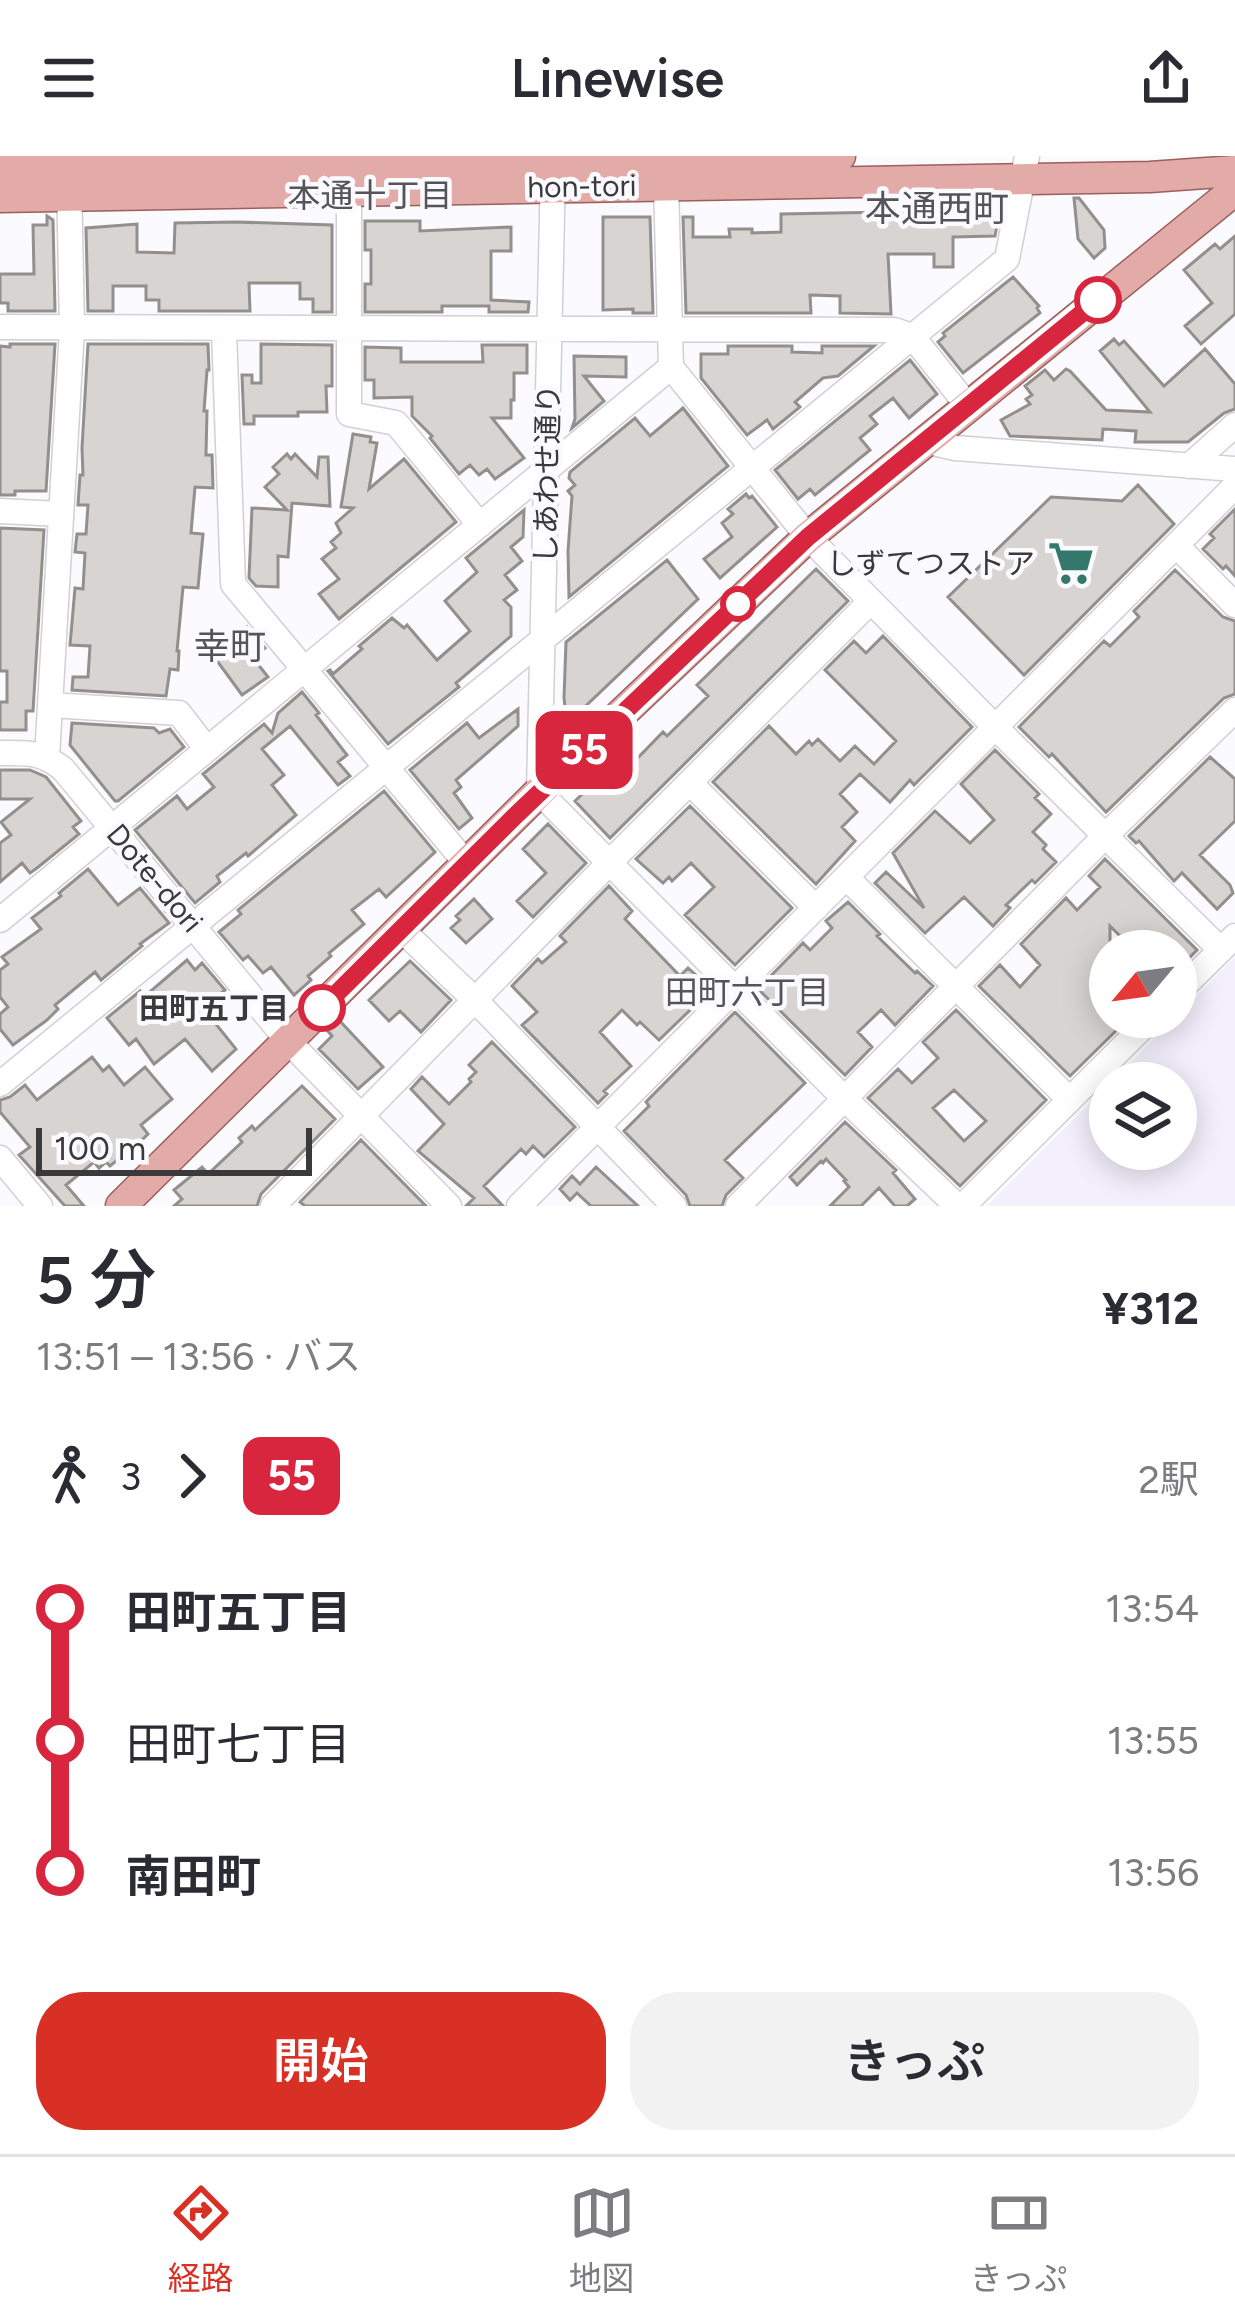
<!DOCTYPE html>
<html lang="ja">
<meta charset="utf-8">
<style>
:root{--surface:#fff;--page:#f2f2f3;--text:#2b2b33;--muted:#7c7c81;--line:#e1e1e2;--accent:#d93025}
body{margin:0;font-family:Figtree,"Noto Sans JP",sans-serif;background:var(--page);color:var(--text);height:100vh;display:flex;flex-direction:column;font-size:45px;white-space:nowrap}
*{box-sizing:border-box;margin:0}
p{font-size:39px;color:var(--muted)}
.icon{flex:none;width:66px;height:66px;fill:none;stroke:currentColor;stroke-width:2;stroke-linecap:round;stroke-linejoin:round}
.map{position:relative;height:1050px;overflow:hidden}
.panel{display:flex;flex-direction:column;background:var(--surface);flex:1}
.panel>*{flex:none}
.badge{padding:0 24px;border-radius:18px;font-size:42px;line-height:78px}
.needle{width:78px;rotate:241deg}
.fabs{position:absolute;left:1089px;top:774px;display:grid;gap:24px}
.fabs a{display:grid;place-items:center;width:108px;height:108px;border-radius:50%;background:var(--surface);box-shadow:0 6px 30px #0003;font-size:60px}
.scale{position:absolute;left:36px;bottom:30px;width:276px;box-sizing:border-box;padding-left:12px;border:6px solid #3a3a3b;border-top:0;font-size:33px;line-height:42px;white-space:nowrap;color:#3a3a3b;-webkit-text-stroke:9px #fbfafe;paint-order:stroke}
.map>.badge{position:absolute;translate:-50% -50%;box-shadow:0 0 0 6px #fff}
.legs{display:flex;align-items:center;gap:18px;height:132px;padding:0 36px;font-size:39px}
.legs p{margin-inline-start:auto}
.summary{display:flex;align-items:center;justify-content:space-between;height:204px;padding:0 36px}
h1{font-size:66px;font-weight:600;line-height:90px}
.primary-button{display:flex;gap:24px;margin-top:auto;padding:24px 36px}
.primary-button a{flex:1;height:138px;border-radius:48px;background:var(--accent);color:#fff;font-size:48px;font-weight:600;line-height:138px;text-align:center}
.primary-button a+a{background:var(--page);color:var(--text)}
ul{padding:0 36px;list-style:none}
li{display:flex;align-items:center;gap:42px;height:132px;font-size:45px}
li i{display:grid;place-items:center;width:18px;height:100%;margin:0 15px;background:currentColor}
li i::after{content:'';width:30px;height:30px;margin:-15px;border:9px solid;border-radius:50%;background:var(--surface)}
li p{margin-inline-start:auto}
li:first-child i{background:linear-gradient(#0000 50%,currentColor 0)}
li:last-child i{background:linear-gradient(currentColor 50%,#0000 0)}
header{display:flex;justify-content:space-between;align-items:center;height:156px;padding:0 36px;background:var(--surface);font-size:54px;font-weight:600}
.dock{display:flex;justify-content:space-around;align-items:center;height:168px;border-top:3px solid var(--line);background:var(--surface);font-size:33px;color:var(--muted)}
.dock a{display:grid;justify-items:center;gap:6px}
.dock .active{color:var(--accent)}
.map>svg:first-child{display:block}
</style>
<header><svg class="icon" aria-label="menu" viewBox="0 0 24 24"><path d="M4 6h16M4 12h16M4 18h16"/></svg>Linewise<svg class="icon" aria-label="share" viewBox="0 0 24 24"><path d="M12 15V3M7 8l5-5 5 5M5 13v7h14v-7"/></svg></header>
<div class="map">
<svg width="1235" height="1050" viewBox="0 0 1235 1050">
<rect width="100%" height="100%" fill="#fbfafe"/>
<!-- education -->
<path fill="#f3effc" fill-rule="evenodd" d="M1235 801V1050H987L1176 861ZM1110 927H1176V993H1110Z"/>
<!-- building -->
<path fill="#d8d4d1" stroke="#928f8c" stroke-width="3" fill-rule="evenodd" d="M1074 42H1079L1104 74 1105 92 1094 102 1078 83Z
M1000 54 995 80 953 81V111H934V98H888L891 158 840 157V140L810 139 811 157H686L683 61H693V81H730L729 73H752V77L781 76V58Z
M47 60 53 64 55 155H8V147H0V118H34L33 69H47Z
M603 61H650L653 157H633V153L603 154Z
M365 65H420V75L511 71V95H491V144L529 146 528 156H489V150H442V156H365V128H371V94H365Z
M236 66 332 69V156H313V143H300V127H249L250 155H159V144H146V130H113V155H88L86 72 137 68V96L174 97 175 67Z
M1235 80V158L1201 188 1185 170 1212 147 1184 114 1215 88 1220 93Z
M1013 121 1039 150 1037 152 1040 157 963 217 938 186 945 180 943 177Z
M1114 183 1119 189 1124 185 1164 230 1205 193 1235 228V253L1224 257 1188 286H1135L1136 275 1103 273 1102 284 1010 280 1001 264 1030 248 1026 243 1032 239 1025 230 1045 214 1054 224 1066 213 1070 215 1106 254 1150 256 1100 195Z
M10 188H55L46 335H15V339H0V190L10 191Z
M88 188H208L209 214H207L204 255H207L206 299H212L213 332 195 331 191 377 203 378 198 432 183 431 177 495H179L178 514 170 513 166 540 72 534 73 521H88L90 490 70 489 75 432 83 433 85 397 75 396 77 378H86L88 349H78L80 319H83L82 292Z
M261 188 332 189V230H326L327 256H298V260H254V268H244L242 219H252V227H261Z
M482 189H527V217H514V244H511V262H492L524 302 495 323 487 313 479 319 470 309 459 318 430 282 432 280 412 260V241L374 242V224H365V191L401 192V206H483Z
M728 190H792V196L822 197V190H874L838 220 823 222 795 246 800 251 773 273 767 264 747 279 701 222V198H728Z
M574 200 626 201V221L584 220 604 245 572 272 575 263Z
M910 204 937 238 909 262 893 242 870 260 877 268 860 282 870 294 815 339 810 333 798 343 775 314Z
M683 252 728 310 569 441 568 395 572 340 568 335 575 329 569 322 570 316 635 262 650 280Z
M353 278 371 281 370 286 377 287 369 333 404 303 456 366 339 463 319 438 339 423 322 403 336 392 331 386 341 377 336 367 353 352 341 351Z
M287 298 291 303 295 298 317 321 319 301H328L330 350 292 347 288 401 278 400V431L256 430 249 422 252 352 287 354 265 331 279 318 273 311Z
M1138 329 1174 368 1024 519 948 441 1051 341 1122 345Z
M746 338 749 342 752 340 777 371 720 422 704 403 732 381 722 367 733 358 728 353Z
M1235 353V420L1226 410 1223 413 1203 393 1214 382 1210 378Z
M524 354 523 381 511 391 522 405 505 419 517 434 504 444 511 451V480L456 527 459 531 388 588 328 515 330 514 333 518 362 493 359 490 392 462 404 472 407 469 437 504 470 475 445 445 477 416 466 402Z
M0 372 44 374 33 555H26V574H0V546H7V515H0Z
M667 404 698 443 574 561 565 551 564 542 566 486Z
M816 413 848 445 610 682 575 645 620 602 629 611 663 576 667 580 708 540 697 529Z
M1175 414 1223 461 1235 465V538L1224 542 1106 656 1052 598 1049 601 1019 571 1104 485 1110 490 1139 461 1134 455Z
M247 471 265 492 253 502 268 521 242 539 212 498Z
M883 480 972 571 914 629 910 624 890 646 860 618 840 638 857 656 842 671 855 685 816 728 713 626 769 570 796 598 809 585 812 589 818 583 840 605 855 590 874 608 896 585 825 514 854 485 866 497Z
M302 536 319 557 316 559 347 599 338 606 350 620 338 629 290 570 262 593 284 619 272 629 296 659 248 700 246 697 217 720 220 726 195 747 135 674 177 640 187 653 214 631 203 618 264 568 272 577 278 557Z
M518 553V570L456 624 461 631 454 637 472 662 459 673 410 614 467 567 479 582Z
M72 567 154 572 159 577 170 573 184 591 118 645H115L70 589Z
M995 594 1039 638 1035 642 1051 658 1033 676 1046 689 1043 693 1056 706 1035 727 1032 724 1006 749 1010 752 993 770 964 741 925 777 875 727 886 716 924 752 893 697 935 655 970 687 994 664 961 628Z
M1210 601 1235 623V665L1200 699 1230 729 1233 737 1217 753 1182 717 1174 725 1139 685 1136 687 1129 680Z
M0 614H30L46 621 81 665 73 671 79 678 37 712 30 717 22 707 0 726V687L11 679 1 666 30 643H0Z
M384 635 435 696 386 741 379 733 352 754 364 768 329 797 331 800 308 820 311 824 294 839 271 811 263 817 248 800 243 804 219 776 241 758 238 754Z
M690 650 792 752 735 809 685 759 714 731 691 707 672 725 669 721 663 727 636 703Z
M548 668 586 707 533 761 517 745 546 717 523 693Z
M1105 703 1197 794 1179 812 1176 808V795H1168L1155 782 1143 795H1135L1110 770V861H1130L1070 920 979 830 1000 809 1020 831 1040 809 1021 788 1066 742 1077 754 1100 731 1089 720Z
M88 713 118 749 140 732 169 767 140 788 142 790 101 824 95 816 55 849 58 853 47 864 13 889 0 873V858L8 851 0 841V814L8 808 2 801 41 773 32 762 61 740 59 737Z
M609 730 632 755 625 763 680 820 688 812 712 833 659 884 640 866 637 869 622 854 600 876 631 910 604 935 607 938 598 947 522 869 537 856 512 830 538 803 542 807 566 786 560 780Z
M474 743 492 763 466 787 451 772 460 764 456 760Z
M848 746 880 778 877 780 915 817 917 815 933 830 895 869 881 854 858 876 872 891 845 919 758 833 803 787 810 794 832 772 826 765Z
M187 804 195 814 202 807 225 834 203 852 236 893 212 915 185 883 154 908 136 883 129 889 107 862 140 835 144 841Z
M410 805 451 844 421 876 400 855 389 865 369 844Z
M956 854 1046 944 960 1030 868 942 898 913 912 927 938 902 923 886ZM954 934 986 965 964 985 933 952Z
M735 856 805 927 725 1004 743 1022 726 1039 722 1050H690L686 1039 624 975 649 950 646 946Z
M338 863 383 911 358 933 319 893 332 880 327 874Z
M492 886 575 971 544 1001 533 990 526 998 521 993 484 1030 503 1050H466L474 1042 418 995 444 968 411 933 422 921 449 948 471 926 469 923 476 916 469 909Z
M92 901 103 915 109 910 124 929 145 911 172 943 141 969 148 978 118 1007 116 1005 110 1010 106 1006 99 1012 94 1006 66 1029 84 1050H65L19 999 30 991 0 956V944L10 941 25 929 37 944Z
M302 930 335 963 261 1038 257 1050H174L182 1043 174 1034 202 1011 208 1018 242 986 239 982 252 970 255 974Z
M845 966 896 1014 893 1017 915 1043 907 1050H895L879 1032 861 1050H830L849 1031 844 1025 846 1024 826 1003 823 1007 821 1005 797 1029 790 1021Z
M361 984 426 1050H305L300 1046Z
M596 1011 638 1050H591L577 1037 570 1044 560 1033 572 1020 580 1028Z"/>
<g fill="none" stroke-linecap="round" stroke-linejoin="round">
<!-- minor casing -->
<g stroke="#d1d0d4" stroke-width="27">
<path id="minor" d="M553 14 539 636 845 943 957 1050
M349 34V258L396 267 480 369
M0 171 894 174 912 180 968 250
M224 174 233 428 466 707
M671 211 808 381 997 573 1221 794
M925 285 955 292 1235 313
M1189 310 1235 269
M0 355 61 358
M1177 390 1235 449
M51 549 179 557 206 592
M0 597C28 597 40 595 63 613L288 885 449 1050
M47 601 72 173 69 22
M690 627 816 752
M847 722 1069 943
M0 764 671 211 666 28
M401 773 475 844 674 1050
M1176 838 1235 780
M0 928 1007 103 1027 0
M0 1002 40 1050
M273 1050 610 706 870 446
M519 1050 1235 330
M738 1050 1105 680 1235 554
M963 1050 1153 861"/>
</g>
<!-- major casing -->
<g stroke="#9b5f5c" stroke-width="33">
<path id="major" d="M0 14 840 0
M0 41 1150 21 1235 15
M121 1050 539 636 808 381 1235 34"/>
</g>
<!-- minor -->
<use href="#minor" stroke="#fff" stroke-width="24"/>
<!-- major -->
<use href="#major" stroke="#e2aba8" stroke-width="30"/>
</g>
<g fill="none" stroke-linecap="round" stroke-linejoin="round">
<!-- line-1 casing -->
<g stroke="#fff" stroke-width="27">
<path id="line-1" d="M322 852 515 660 808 381 1098 144"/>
</g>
<!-- line-1 -->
<use href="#line-1" stroke="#d7263d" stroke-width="18"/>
</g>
<!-- icons -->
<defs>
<g id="supermarket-bare" transform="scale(3.6)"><path d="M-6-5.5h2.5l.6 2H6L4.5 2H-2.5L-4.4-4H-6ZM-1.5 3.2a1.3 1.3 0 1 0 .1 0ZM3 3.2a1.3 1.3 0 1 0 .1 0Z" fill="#34786c" stroke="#fbfafe" stroke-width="2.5" paint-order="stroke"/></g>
</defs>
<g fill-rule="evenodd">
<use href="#supermarket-bare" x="1071" y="407"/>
</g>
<!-- markers -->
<g fill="#fff" stroke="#d7263d" stroke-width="6">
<circle cx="1098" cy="144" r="21"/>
<circle cx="738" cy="448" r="15"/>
<circle cx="322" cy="852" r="21"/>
</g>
<g text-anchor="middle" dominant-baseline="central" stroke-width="9" stroke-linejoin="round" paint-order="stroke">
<!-- street labels -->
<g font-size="30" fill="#3a3a3b" stroke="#fbfafe">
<text transform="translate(582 30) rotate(-1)">hon-tori</text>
<text transform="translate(547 318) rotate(-89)">しあわせ通り</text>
<text transform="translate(155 722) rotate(50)">Dote-dori</text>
</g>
<!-- poi labels -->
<g font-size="30" fill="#3a3a3b" stroke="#fbfafe" text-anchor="end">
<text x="1035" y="407">しずてつストア</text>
</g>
<!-- stop labels -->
<g font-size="30" font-weight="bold" fill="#3a3a3b" stroke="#fbfafe" text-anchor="end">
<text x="289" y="852">田町五丁目</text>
</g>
<!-- neighbourhood labels -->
<g font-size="33" fill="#555458" stroke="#fbfafe">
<text x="370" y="39">本通十丁目</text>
<text x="747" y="836">田町六丁目</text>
</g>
<!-- quarter labels -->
<g font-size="36" fill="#555458" stroke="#fbfafe">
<text x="937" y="52">本通西町</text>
<text x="230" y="490">幸町</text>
</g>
</g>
</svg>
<div class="fabs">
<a><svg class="needle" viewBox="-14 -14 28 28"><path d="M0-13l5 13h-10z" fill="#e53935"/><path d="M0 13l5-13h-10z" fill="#7c7c81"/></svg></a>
<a><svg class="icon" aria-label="layers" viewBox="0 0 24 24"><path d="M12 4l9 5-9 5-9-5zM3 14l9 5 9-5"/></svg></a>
</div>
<div class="scale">100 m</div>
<b class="badge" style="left:584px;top:594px;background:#d7263d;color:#fff">55</b>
</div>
<section class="panel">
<div class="summary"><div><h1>5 分</h1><p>13:51 – 13:56 · バス</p></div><b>¥312</b></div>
<div class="legs"><svg class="icon" aria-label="walk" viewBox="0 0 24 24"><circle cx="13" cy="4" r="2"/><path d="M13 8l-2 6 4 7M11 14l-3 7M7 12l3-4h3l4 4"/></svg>3<svg class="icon" aria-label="forward" viewBox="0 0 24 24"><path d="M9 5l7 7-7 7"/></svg><b class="badge" style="background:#d7263d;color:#fff">55</b><p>2駅</p></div>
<ul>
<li><i style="color:#d7263d"></i><b>田町五丁目</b><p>13:54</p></li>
<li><i style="color:#d7263d"></i><span>田町七丁目</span><p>13:55</p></li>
<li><i style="color:#d7263d"></i><b>南田町</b><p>13:56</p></li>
</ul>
<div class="primary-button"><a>開始</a><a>きっぷ</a></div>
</section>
<nav class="dock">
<a class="active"><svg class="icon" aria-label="directions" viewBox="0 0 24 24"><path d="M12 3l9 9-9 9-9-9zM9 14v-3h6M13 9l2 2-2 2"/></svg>経路</a>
<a><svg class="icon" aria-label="map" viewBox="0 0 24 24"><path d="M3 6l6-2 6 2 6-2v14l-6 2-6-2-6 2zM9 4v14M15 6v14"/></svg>地図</a>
<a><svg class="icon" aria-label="tickets" viewBox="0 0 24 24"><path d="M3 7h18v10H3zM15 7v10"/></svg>きっぷ</a>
</nav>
